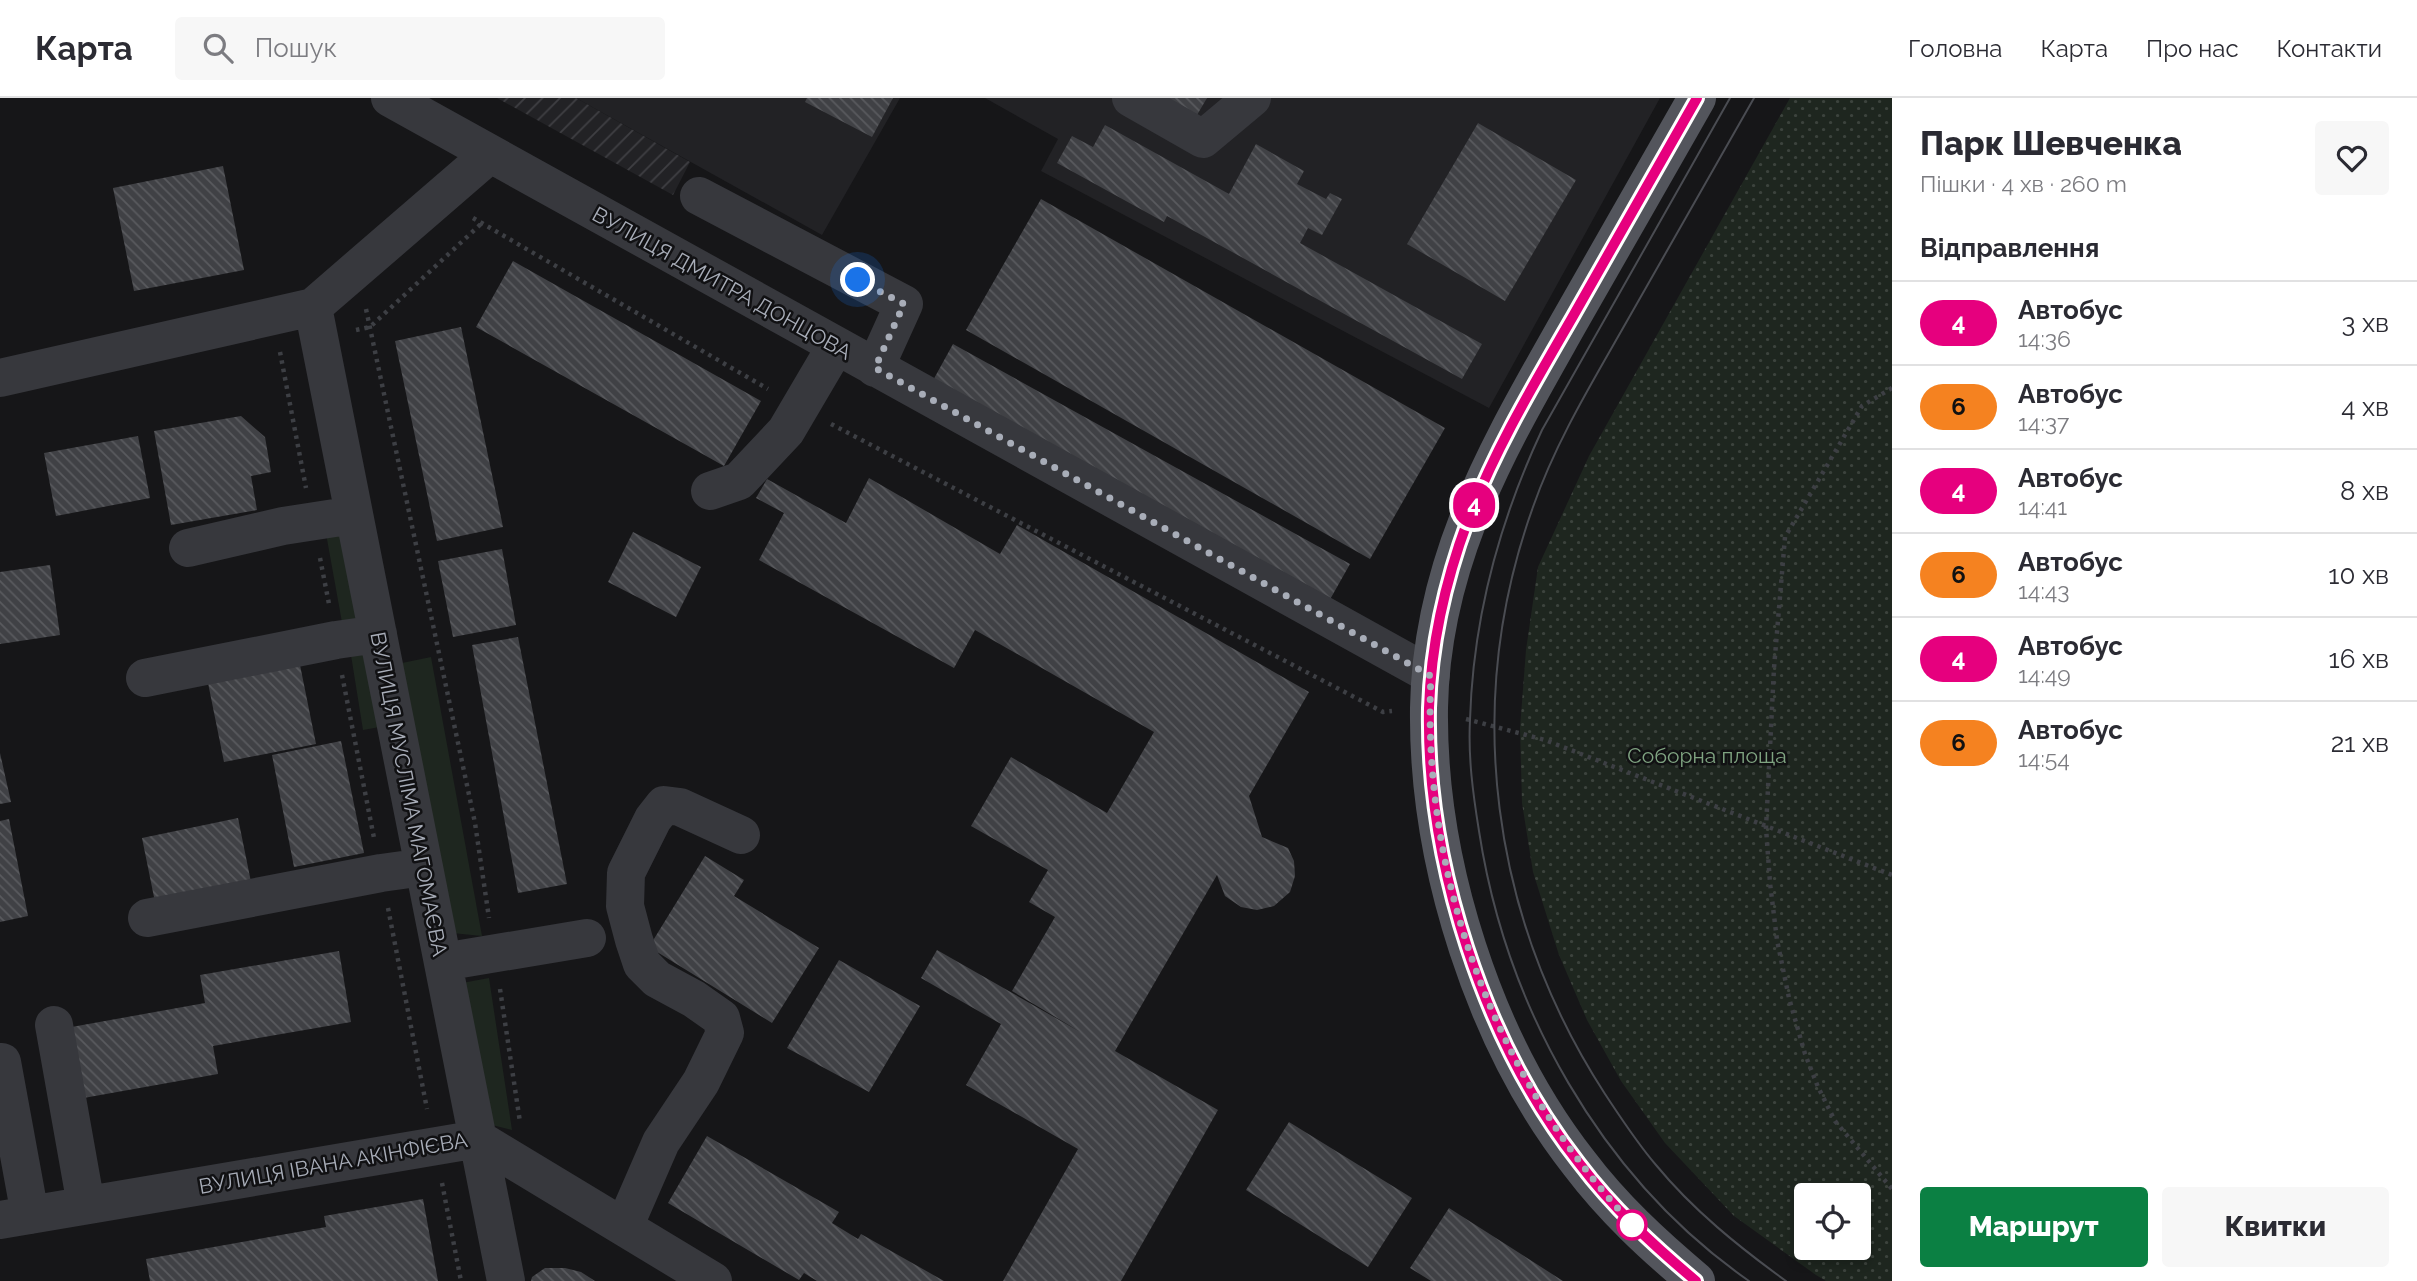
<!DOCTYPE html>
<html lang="uk">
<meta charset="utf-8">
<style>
:root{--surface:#fff;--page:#f7f7f7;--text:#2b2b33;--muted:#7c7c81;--line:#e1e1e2;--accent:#0b8043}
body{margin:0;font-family:Raleway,sans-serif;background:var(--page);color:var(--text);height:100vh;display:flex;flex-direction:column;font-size:26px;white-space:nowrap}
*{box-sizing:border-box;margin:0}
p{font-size:23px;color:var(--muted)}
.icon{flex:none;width:38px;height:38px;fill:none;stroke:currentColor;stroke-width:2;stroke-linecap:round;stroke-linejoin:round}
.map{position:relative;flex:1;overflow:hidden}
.drawer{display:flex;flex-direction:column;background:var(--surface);width:525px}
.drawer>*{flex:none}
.badge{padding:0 14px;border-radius:23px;font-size:24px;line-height:46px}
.tools{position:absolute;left:1794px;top:1085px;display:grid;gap:14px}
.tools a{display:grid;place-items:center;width:77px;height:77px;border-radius:7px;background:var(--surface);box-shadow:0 4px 10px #0003;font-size:35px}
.you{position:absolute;width:35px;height:35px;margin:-18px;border:5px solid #fff;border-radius:50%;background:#1a73e8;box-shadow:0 0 0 10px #1a73e833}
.map>.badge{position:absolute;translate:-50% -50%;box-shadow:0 0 0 4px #fff}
h2{padding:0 28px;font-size:26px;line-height:63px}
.round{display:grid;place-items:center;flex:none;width:74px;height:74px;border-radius:7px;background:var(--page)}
.headline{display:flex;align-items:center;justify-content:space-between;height:119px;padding:0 28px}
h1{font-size:33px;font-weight:800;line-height:52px}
.button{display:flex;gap:14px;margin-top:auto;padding:14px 28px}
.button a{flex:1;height:80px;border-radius:7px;background:var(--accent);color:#fff;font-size:28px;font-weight:800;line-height:80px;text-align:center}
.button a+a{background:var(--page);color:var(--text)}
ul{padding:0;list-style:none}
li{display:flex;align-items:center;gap:21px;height:84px;padding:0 28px;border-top:2px solid var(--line)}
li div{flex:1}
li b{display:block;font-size:26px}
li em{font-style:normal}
li .badge{min-width:77px;font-weight:700;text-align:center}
header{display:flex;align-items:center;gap:42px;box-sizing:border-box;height:98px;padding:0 35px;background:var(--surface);border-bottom:2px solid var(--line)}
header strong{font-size:33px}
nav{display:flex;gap:38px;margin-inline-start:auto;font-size:24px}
.search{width:490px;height:63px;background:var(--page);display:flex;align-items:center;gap:18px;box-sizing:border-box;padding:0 24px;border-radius:7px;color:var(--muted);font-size:26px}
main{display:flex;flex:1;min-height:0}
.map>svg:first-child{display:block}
</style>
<header>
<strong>Карта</strong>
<div class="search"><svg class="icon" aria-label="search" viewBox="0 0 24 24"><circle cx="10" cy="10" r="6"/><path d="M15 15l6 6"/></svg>Пошук</div>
<nav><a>Головна</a><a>Карта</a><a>Про нас</a><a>Контакти</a></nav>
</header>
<main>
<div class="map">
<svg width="1892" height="1183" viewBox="0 0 1892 1183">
<defs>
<pattern id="industrial-furrows" width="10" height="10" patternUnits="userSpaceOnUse" patternTransform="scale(1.75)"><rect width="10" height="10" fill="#222225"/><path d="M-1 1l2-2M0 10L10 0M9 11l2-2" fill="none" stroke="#3f3f43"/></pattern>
<pattern id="park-dots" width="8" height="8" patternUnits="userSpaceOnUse" patternTransform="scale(1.75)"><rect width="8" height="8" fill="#1e261f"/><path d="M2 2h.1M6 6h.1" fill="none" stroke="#3c433d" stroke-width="1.8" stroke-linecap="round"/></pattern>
<pattern id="building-back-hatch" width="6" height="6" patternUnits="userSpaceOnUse" patternTransform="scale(1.75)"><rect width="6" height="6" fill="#404145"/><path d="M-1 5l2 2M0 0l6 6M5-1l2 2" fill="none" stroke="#595a5e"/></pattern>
</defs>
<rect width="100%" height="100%" fill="#161618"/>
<!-- built -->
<path fill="#222225" d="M576 0H900L822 137Z
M985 0H1660L1489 310 1041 73 1058 41Z"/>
<!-- industrial -->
<path fill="url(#industrial-furrows)" d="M497 0H576L690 64 673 97Z"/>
<!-- grass -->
<path fill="#1e261f" d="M347 426 365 526 343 530 325 430Z
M371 547 385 628 363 632 350 551Z
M431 559 482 838 452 835 402 565Z
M489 880 512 1032 484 1025 462 885Z"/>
<!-- park -->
<path fill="url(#park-dots)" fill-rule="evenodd" d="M1790 0H1892V1183H1826L1816 1177 1734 1118 1665 1045 1621 983 1587 922 1559 857 1533 774 1522 705 1520 630 1526 552 1538 469 1589 358ZM1806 1097H1858V1150H1806Z"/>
<!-- building -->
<path fill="url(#building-back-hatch)" d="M807 0H893L872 39 805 4Z
M1167 0H1207L1197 17Z
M1478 25 1576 82 1505 203 1407 146Z
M1105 27 1229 96 1256 46 1304 73 1297 86 1326 101 1330 95 1342 101 1322 137 1308 130 1300 145 1482 246 1462 281 1167 118 1164 124 1057 65 1072 38 1093 49Z
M223 68 244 172 134 193 113 90Z
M1041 101 1445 330 1370 461 966 232Z
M513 163 761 303 724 368 476 229Z
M461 229 503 429 437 443 395 243Z
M953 246 1350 466 1328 505 931 286Z
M241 318 265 339 271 374 251 378 257 412 171 427 154 333Z
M138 338 150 400 56 418 44 355Z
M869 380 1000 456 1017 427 1309 594 1249 698 1262 739 1288 750 1294 763 1295 778 1290 794 1274 808 1257 812 1241 809 1225 798 1217 777 1115 953 1218 1012 1121 1183H1003L1078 1051 966 987 1001 926 921 880 937 852 1082 935 1012 893 1055 819 1029 804 1048 772 971 728 1011 659 1107 715 1154 634 975 532 954 570 759 462 784 415 756 400 767 381 846 425Z
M633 434 701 469 676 519 608 484Z
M502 451 516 527 453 539 438 463Z
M50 467 60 537 0 546V474Z
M518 539 567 786 518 795 472 547Z
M300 567 316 646 224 664 208 585Z
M341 643 364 755 294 769 272 657Z
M0 655 11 704 0 706Z
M238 720 251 784 155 804 142 740Z
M9 721 28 818 0 824V723Z
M705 758 744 782 734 798 819 850 772 925 649 849Z
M339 853 351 924 213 948 218 976 78 1001 66 930 205 905 200 877Z
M839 862 920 908 869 994 787 950Z
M1289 1024 1412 1100 1368 1169 1246 1092Z
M707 1038 839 1114 832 1125 858 1141 861 1136 944 1183H817L804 1175 799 1182 668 1105Z
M423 1101 438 1183H150L146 1161 326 1129 324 1118Z
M1449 1110 1563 1183H1431L1410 1170Z
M545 1170H565L581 1174 595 1183H531L532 1179Z"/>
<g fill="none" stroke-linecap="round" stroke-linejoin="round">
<!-- path -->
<path stroke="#3d3f44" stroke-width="4.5" stroke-dasharray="3.5 5" stroke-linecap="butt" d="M473 120 768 291
M366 211 475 725 489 820
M356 232 370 229 482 125
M280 254 306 390
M1892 290 1862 308 1785 439 1774 570 1766 730 1770 785 1777 842 1789 900 1805 956 1818 989 1835 1023 1892 1091
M831 326 1383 614 1392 613
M320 460 329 506
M342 577 374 740
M1466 621 1545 642 1892 777
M388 810 427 1011
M500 891 520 1024
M442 1085 461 1183"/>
<!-- minor -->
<path stroke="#37383d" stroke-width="38" d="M390 0 1431 577
M1131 0 1203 41 1252 0
M699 98 904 206 875 270
M313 209 506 1183
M0 280 313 209 490 56
M710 393 739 383 786 333 836 248
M188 450 283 428 354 417
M145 580 336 542 378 536
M147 820 381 775 424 769
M443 864 587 840
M54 927 86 1107
M2 964 30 1117
M0 1122 478 1041 713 1183
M624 1129 661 1044 701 984 725 935 721 920 694 901 657 881 642 866 634 842 625 808 626 775 653 721 664 707 680 709 741 737"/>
<!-- major -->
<path stroke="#53555c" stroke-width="38" d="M1696 1183C1653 1147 1613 1110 1579 1065 1484 944 1427 764 1429 610 1430 547 1445 481 1468 422 1495 353 1532 290 1568 226 1611 151 1654 75 1697 0"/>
<!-- tram -->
<path stroke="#4a4c52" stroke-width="2" d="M1730 0 1542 332C1499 424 1473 520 1470 622 1468 659 1473 696 1479 733 1506 909 1601 1080 1749 1183
M1754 0C1712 74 1669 148 1627 223 1593 283 1556 343 1533 409 1462 607 1491 820 1605 996 1621 1020 1637 1045 1656 1067 1693 1112 1739 1149 1786 1183"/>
</g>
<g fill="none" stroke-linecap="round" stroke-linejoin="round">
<!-- line casing -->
<g stroke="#fff" stroke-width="16">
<path id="line" d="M1696 1183C1653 1147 1613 1110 1579 1065 1484 944 1426 764 1429 610 1431 547 1446 481 1468 422 1495 351 1534 286 1572 220 1614 147 1655 73 1697 0"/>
</g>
<!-- line -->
<use href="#line" stroke="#e6007e" stroke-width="10"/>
<!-- walk -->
<path stroke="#a8adb8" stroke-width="7" stroke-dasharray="0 12.6" d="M858 182 904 206 875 270 1431 578C1421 780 1495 982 1635 1129L1632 1127"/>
</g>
<!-- markers -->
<circle fill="#fff" stroke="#e6007e" stroke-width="3.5" cx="1632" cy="1127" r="14"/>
<g text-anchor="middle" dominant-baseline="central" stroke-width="5" stroke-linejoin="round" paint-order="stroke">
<!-- street labels -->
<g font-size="21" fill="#a8adb8" stroke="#111113">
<text transform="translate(722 185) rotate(29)">ВУЛИЦЯ ДМИТРА ДОНЦОВА</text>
<text transform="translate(409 696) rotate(79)">ВУЛИЦЯ МУСЛІМА МАГОМАЄВА</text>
<text transform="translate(333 1065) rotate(-10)">ВУЛИЦЯ ІВАНА АКІНФІЄВА</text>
</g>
<!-- park labels -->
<g font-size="21" fill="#7fa381" stroke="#111113">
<text x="1707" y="657">Соборна площа</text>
</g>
</g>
</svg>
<div class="tools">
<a><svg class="icon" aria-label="locate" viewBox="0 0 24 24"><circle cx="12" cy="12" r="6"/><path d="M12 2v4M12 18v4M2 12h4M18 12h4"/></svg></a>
</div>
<div class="you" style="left:858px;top:182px"></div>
<b class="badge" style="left:1474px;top:407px;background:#e6007e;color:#fff">4</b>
</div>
<section class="drawer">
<div class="headline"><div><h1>Парк Шевченка</h1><p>Пішки · 4 хв · 260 m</p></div><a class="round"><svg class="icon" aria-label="heart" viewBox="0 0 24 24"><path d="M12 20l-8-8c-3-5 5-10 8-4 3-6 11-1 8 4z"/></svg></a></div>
<h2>Відправлення</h2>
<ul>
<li><span class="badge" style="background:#e6007e;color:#fff">4</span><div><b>Автобус</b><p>14:36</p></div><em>3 хв</em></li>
<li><span class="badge" style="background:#f58220;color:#111">6</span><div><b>Автобус</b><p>14:37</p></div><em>4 хв</em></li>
<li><span class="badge" style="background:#e6007e;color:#fff">4</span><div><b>Автобус</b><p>14:41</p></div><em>8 хв</em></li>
<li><span class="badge" style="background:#f58220;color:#111">6</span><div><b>Автобус</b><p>14:43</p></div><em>10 хв</em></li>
<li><span class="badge" style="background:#e6007e;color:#fff">4</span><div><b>Автобус</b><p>14:49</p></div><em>16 хв</em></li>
<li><span class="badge" style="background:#f58220;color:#111">6</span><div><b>Автобус</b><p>14:54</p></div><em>21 хв</em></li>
</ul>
<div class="button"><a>Маршрут</a><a>Квитки</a></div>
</section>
</main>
